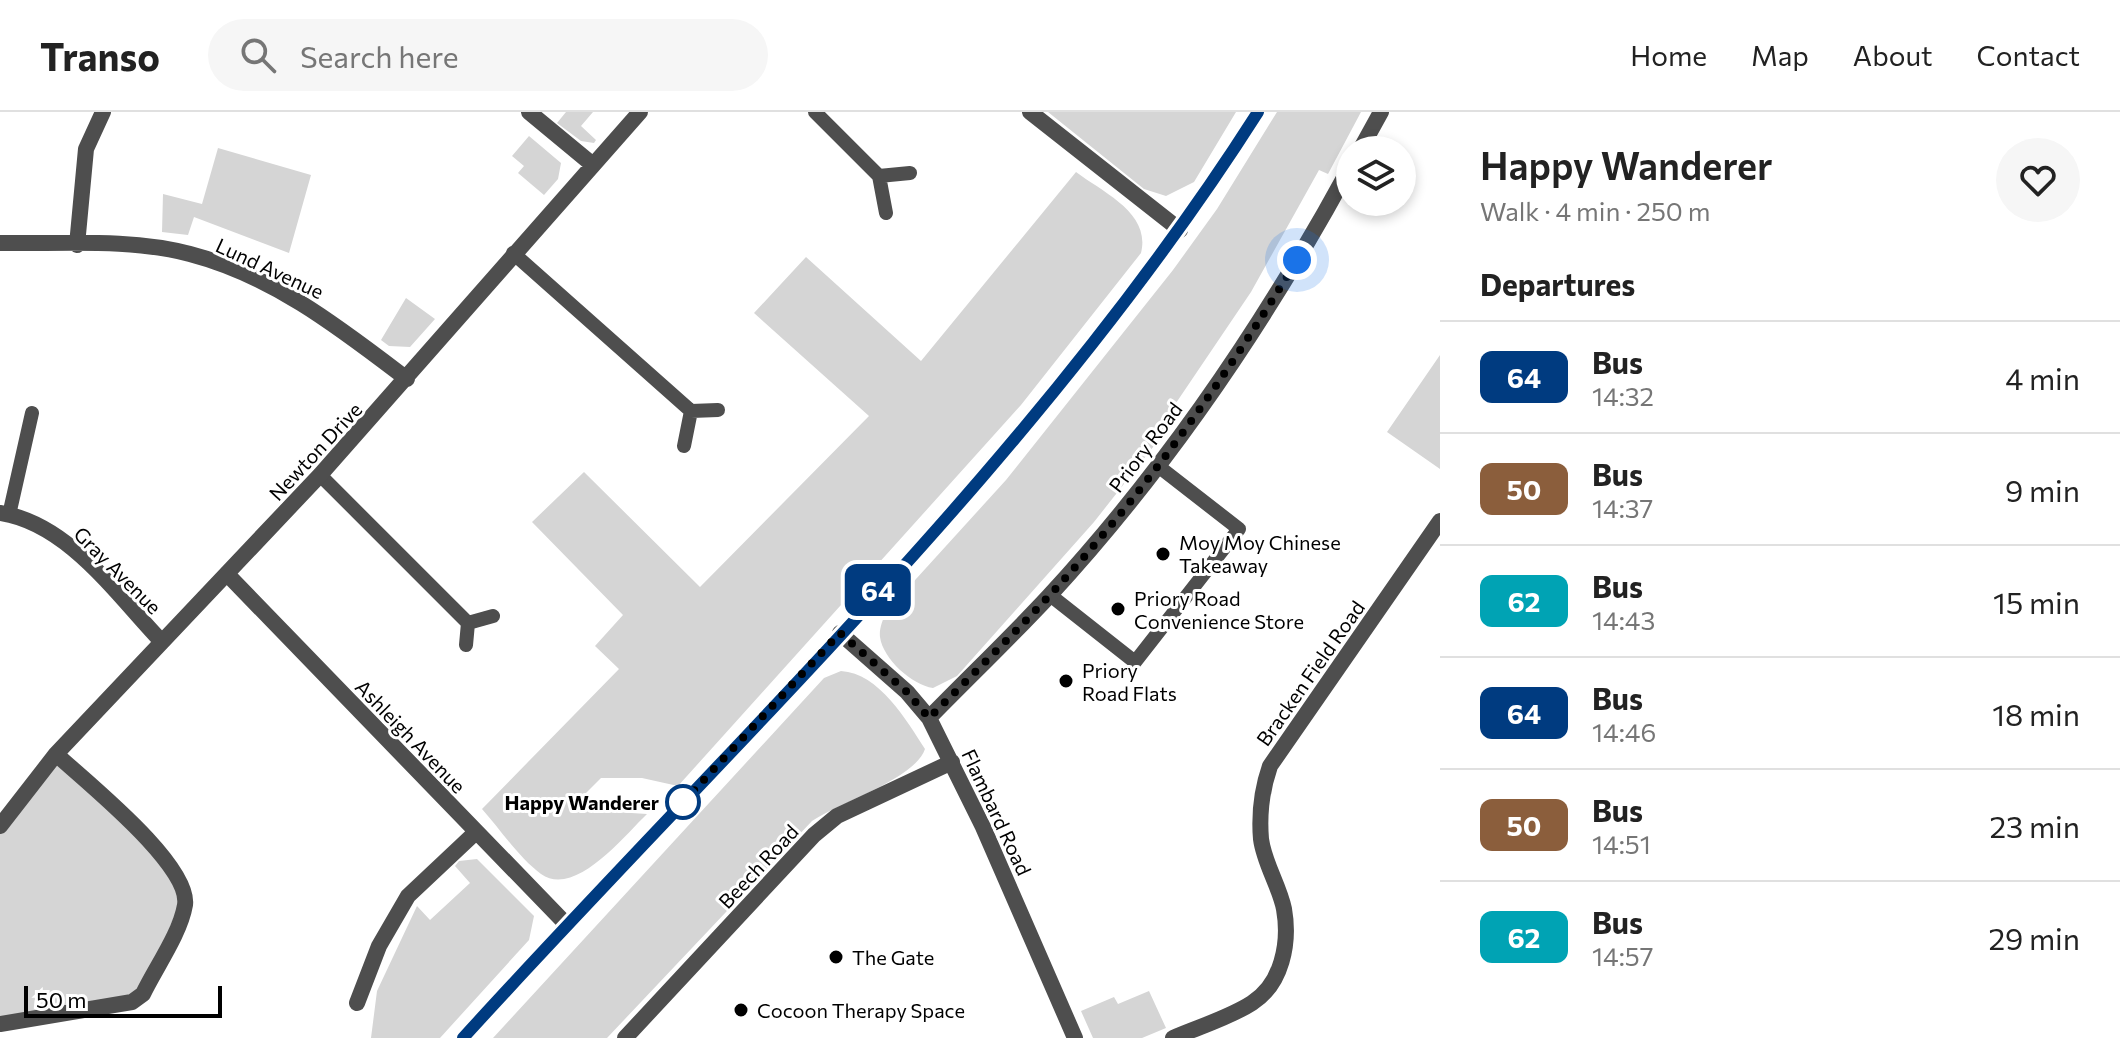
<!DOCTYPE html>
<meta charset="utf-8">
<style>
:root{--surface:#fff;--page:#f6f6f6;--text:#222;--muted:#767676;--line:#e0e0e0}
body{margin:0;font-family:Commissioner,sans-serif;background:var(--page);color:var(--text);height:100vh;display:flex;flex-direction:column;font-size:30px;white-space:nowrap}
*{box-sizing:border-box;margin:0}
p{font-size:26px;color:var(--muted)}
.icon{flex:none;width:44px;height:44px;fill:none;stroke:currentColor;stroke-width:2;stroke-linecap:round;stroke-linejoin:round}
.map{position:relative;flex:1;overflow:hidden}
.sheet{display:flex;flex-direction:column;background:var(--surface);width:680px}
.sheet>*{flex:none}
.badge{padding:0 16px;border-radius:12px;font-size:28px;line-height:52px}
.fabs{position:absolute;left:1336px;top:24px;display:grid;gap:16px}
.fabs a{display:grid;place-items:center;width:80px;height:80px;border-radius:50%;background:var(--surface);box-shadow:0 4px 12px #0003;font-size:40px}
.scale{position:absolute;left:24px;bottom:20px;width:198px;box-sizing:border-box;padding-left:8px;border:4px solid #000;border-top:0;font-size:22px;line-height:28px;white-space:nowrap;color:#000;-webkit-text-stroke:6px #fff;paint-order:stroke}
.you{position:absolute;width:40px;height:40px;margin:-20px;border:6px solid #fff;border-radius:50%;background:#1a73e8;box-shadow:0 0 0 12px #1a73e833}
.map>.badge{position:absolute;translate:-50% -50%;box-shadow:0 0 0 4px #fff}
h2{padding:0 40px;font-size:30px;line-height:72px}
.round{display:grid;place-items:center;flex:none;width:84px;height:84px;border-radius:42px;background:var(--page)}
.headline{display:flex;align-items:center;justify-content:space-between;height:136px;padding:0 40px}
h1{font-size:38px;font-weight:600;line-height:60px}
ul{padding:0;list-style:none}
li{display:flex;align-items:center;gap:24px;height:112px;padding:0 40px;border-top:2px solid var(--line)}
li div{flex:1}
li b{display:block;font-size:30px}
li em{font-style:normal}
li .badge{min-width:88px;font-weight:700;text-align:center}
header{display:flex;align-items:center;gap:48px;box-sizing:border-box;height:112px;padding:0 40px;background:var(--surface);border-bottom:2px solid var(--line)}
header strong{font-size:38px}
nav{display:flex;gap:44px;margin-inline-start:auto;font-size:28px}
.search{width:560px;height:72px;background:var(--page);display:flex;align-items:center;gap:20px;box-sizing:border-box;padding:0 28px;border-radius:44px;color:var(--muted);font-size:30px}
main{display:flex;flex:1;min-height:0}
.map>svg:first-child{display:block}
</style>
<header>
<strong>Transo</strong>
<div class="search"><svg class="icon" aria-label="search" viewBox="0 0 24 24"><circle cx="10" cy="10" r="6"/><path d="M15 15l6 6"/></svg>Search here</div>
<nav><a>Home</a><a>Map</a><a>About</a><a>Contact</a></nav>
</header>
<main>
<div class="map">
<svg width="1440" height="926" viewBox="0 0 1440 926">
<rect width="100%" height="100%" fill="#fff"/>
<!-- green -->
<path fill="#d5d5d5" d="M566 0H593L581 14 596 28 594 31 581 29 557 11Z
M1048 0H1236L1194 70 1166 84 1144 77Z
M1277 0H1361L1328 62 1319 58 1251 180 1176 291 1183 297 1094 410 957 564 933 576C912 573 883 547 880 525 879 516 883 508 886 500L1006 368 1173 158 1217 97Z
M529 24 561 51 558 67 544 83 518 61 524 54 512 44Z
M218 36 311 63 289 141 194 105 188 123 162 120 163 82 202 92Z
M1076 60C1104 81 1151 101 1141 141L1021 293 678 674 642 666H601L570 697 647 702C623 725 575 786 541 762 519 746 500 717 482 697L619 557 595 534 623 503 532 410 584 360 700 475 869 304 754 201 806 145 921 249Z
M406 186 435 207 410 235 389 234 381 228Z
M1440 243V357L1387 320Z
M841 559C879 561 907 609 925 637 916 666 841 690 812 709L607 926H493L824 566Z
M56 642 142 723 184 780 143 882 0 912V714Z
M477 747 534 804 529 828 440 926H371L377 879 417 794 430 808 470 771 455 754 459 749Z
M1149 879 1166 916 1142 926H1093L1081 899 1114 885 1118 892Z"/>
<g fill="none" stroke-linecap="round" stroke-linejoin="round">
<!-- lane -->
<path stroke="#4e4e4e" stroke-width="14" d="M815 0 879 64 886 101
M879 64 910 61
M513 141 691 299 684 334
M691 299 718 298
M320 363 468 511 466 533
M9 403 32 301
M1050 483 1135 550 1239 417 1158 354
M468 511 493 504"/>
<!-- street -->
<path stroke="#4e4e4e" stroke-width="16" d="M529 0 593 53
M1030 0 1180 118
M1360 38 1381 0
M0 131C61 132 131 126 190 142 274 164 340 216 407 267
M77 133 86 37 103 0
M0 401C68 411 117 483 162 530
M227 462 566 812
M840 521 907 580 929 606 983 715 1075 926
M929 606C969 565 1010 526 1049 484 1167 356 1267 208 1350 55
M0 714 56 642 320 363 640 0
M357 891 379 834 408 784 476 720
M0 912 132 890 143 882C156 855 180 822 185 793 191 753 85 669 56 642
M625 926 814 723 837 704 952 650
M1173 926C1198 915 1229 906 1252 891 1282 872 1290 831 1284 797 1279 773 1264 751 1261 727 1259 703 1262 677 1270 654L1440 409"/>
<!-- secondary -->
<path stroke="#1b1b1b" stroke-width="16" d="M463 926C736 626 1038 344 1258 0"/>
</g>
<g fill="none" stroke-linecap="round" stroke-linejoin="round">
<!-- line casing -->
<g stroke="#fff" stroke-width="18">
<path id="line" d="M463 926C736 626 1039 344 1258 0"/>
</g>
<!-- line -->
<use href="#line" stroke="#003b80" stroke-width="12"/>
<!-- walk -->
<path stroke="#000" stroke-width="8" stroke-dasharray="0 14.4" d="M683 690 674 700 840 521 907 580 929 606C969 566 1010 526 1048 485 1143 383 1225 267 1297 148"/>
</g>
<!-- markers -->
<g fill="#000" stroke="#fff" stroke-width="3">
<circle cx="1163" cy="442" r="8"/>
<circle cx="1118" cy="497" r="8"/>
<circle cx="1066" cy="569" r="8"/>
<circle cx="836" cy="845" r="8"/>
<circle cx="741" cy="898" r="8"/>
</g>
<circle fill="#fff" stroke="#003b80" stroke-width="4" cx="683" cy="690" r="16"/>
<g text-anchor="middle" dominant-baseline="central" stroke-width="6" stroke-linejoin="round" paint-order="stroke">
<!-- street labels -->
<g font-size="20" fill="#000" stroke="#fff">
<text transform="translate(270 156) rotate(25)">Lund Avenue</text>
<text transform="translate(1145 335) rotate(-53)">Priory Road</text>
<text transform="translate(315 339) rotate(-47)">Newton Drive</text>
<text transform="translate(118 458) rotate(45)">Gray Avenue</text>
<text transform="translate(1310 561) rotate(-55)">Bracken Field Road</text>
<text transform="translate(411 624) rotate(46)">Ashleigh Avenue</text>
<text transform="translate(997 700) rotate(65)">Flambard Road</text>
<text transform="translate(758 754) rotate(-47)">Beech Road</text>
</g>
<!-- poi labels -->
<g font-size="20" fill="#000" stroke="#fff" text-anchor="start">
<text x="1179" y="430">Moy Moy Chinese<tspan x="1179" dy="23">Takeaway</tspan></text>
<text x="1134" y="486">Priory Road<tspan x="1134" dy="23">Convenience Store</tspan></text>
<text x="1082" y="558">Priory<tspan x="1082" dy="23">Road Flats</tspan></text>
<text x="852" y="845">The Gate</text>
<text x="757" y="898">Cocoon Therapy Space</text>
</g>
<!-- stop labels -->
<g font-size="20" font-weight="bold" fill="#000" stroke="#fff" text-anchor="end">
<text x="659" y="690">Happy Wanderer</text>
</g>
</g>
</svg>
<div class="fabs">
<a><svg class="icon" aria-label="layers" viewBox="0 0 24 24"><path d="M12 4l9 5-9 5-9-5zM3 14l9 5 9-5"/></svg></a>
</div>
<div class="scale">50 m</div>
<div class="you" style="left:1297px;top:148px"></div>
<b class="badge" style="left:878px;top:478px;background:#003b80;color:#fff">64</b>
</div>
<section class="sheet">
<div class="headline"><div><h1>Happy Wanderer</h1><p>Walk · 4 min · 250 m</p></div><a class="round"><svg class="icon" aria-label="heart" viewBox="0 0 24 24"><path d="M12 20l-8-8c-3-5 5-10 8-4 3-6 11-1 8 4z"/></svg></a></div>
<h2>Departures</h2>
<ul>
<li><span class="badge" style="background:#003b80;color:#fff">64</span><div><b>Bus</b><p>14:32</p></div><em>4 min</em></li>
<li><span class="badge" style="background:#8b5e3c;color:#fff">50</span><div><b>Bus</b><p>14:37</p></div><em>9 min</em></li>
<li><span class="badge" style="background:#00a3b4;color:#fff">62</span><div><b>Bus</b><p>14:43</p></div><em>15 min</em></li>
<li><span class="badge" style="background:#003b80;color:#fff">64</span><div><b>Bus</b><p>14:46</p></div><em>18 min</em></li>
<li><span class="badge" style="background:#8b5e3c;color:#fff">50</span><div><b>Bus</b><p>14:51</p></div><em>23 min</em></li>
<li><span class="badge" style="background:#00a3b4;color:#fff">62</span><div><b>Bus</b><p>14:57</p></div><em>29 min</em></li>
</ul>
</section>
</main>
